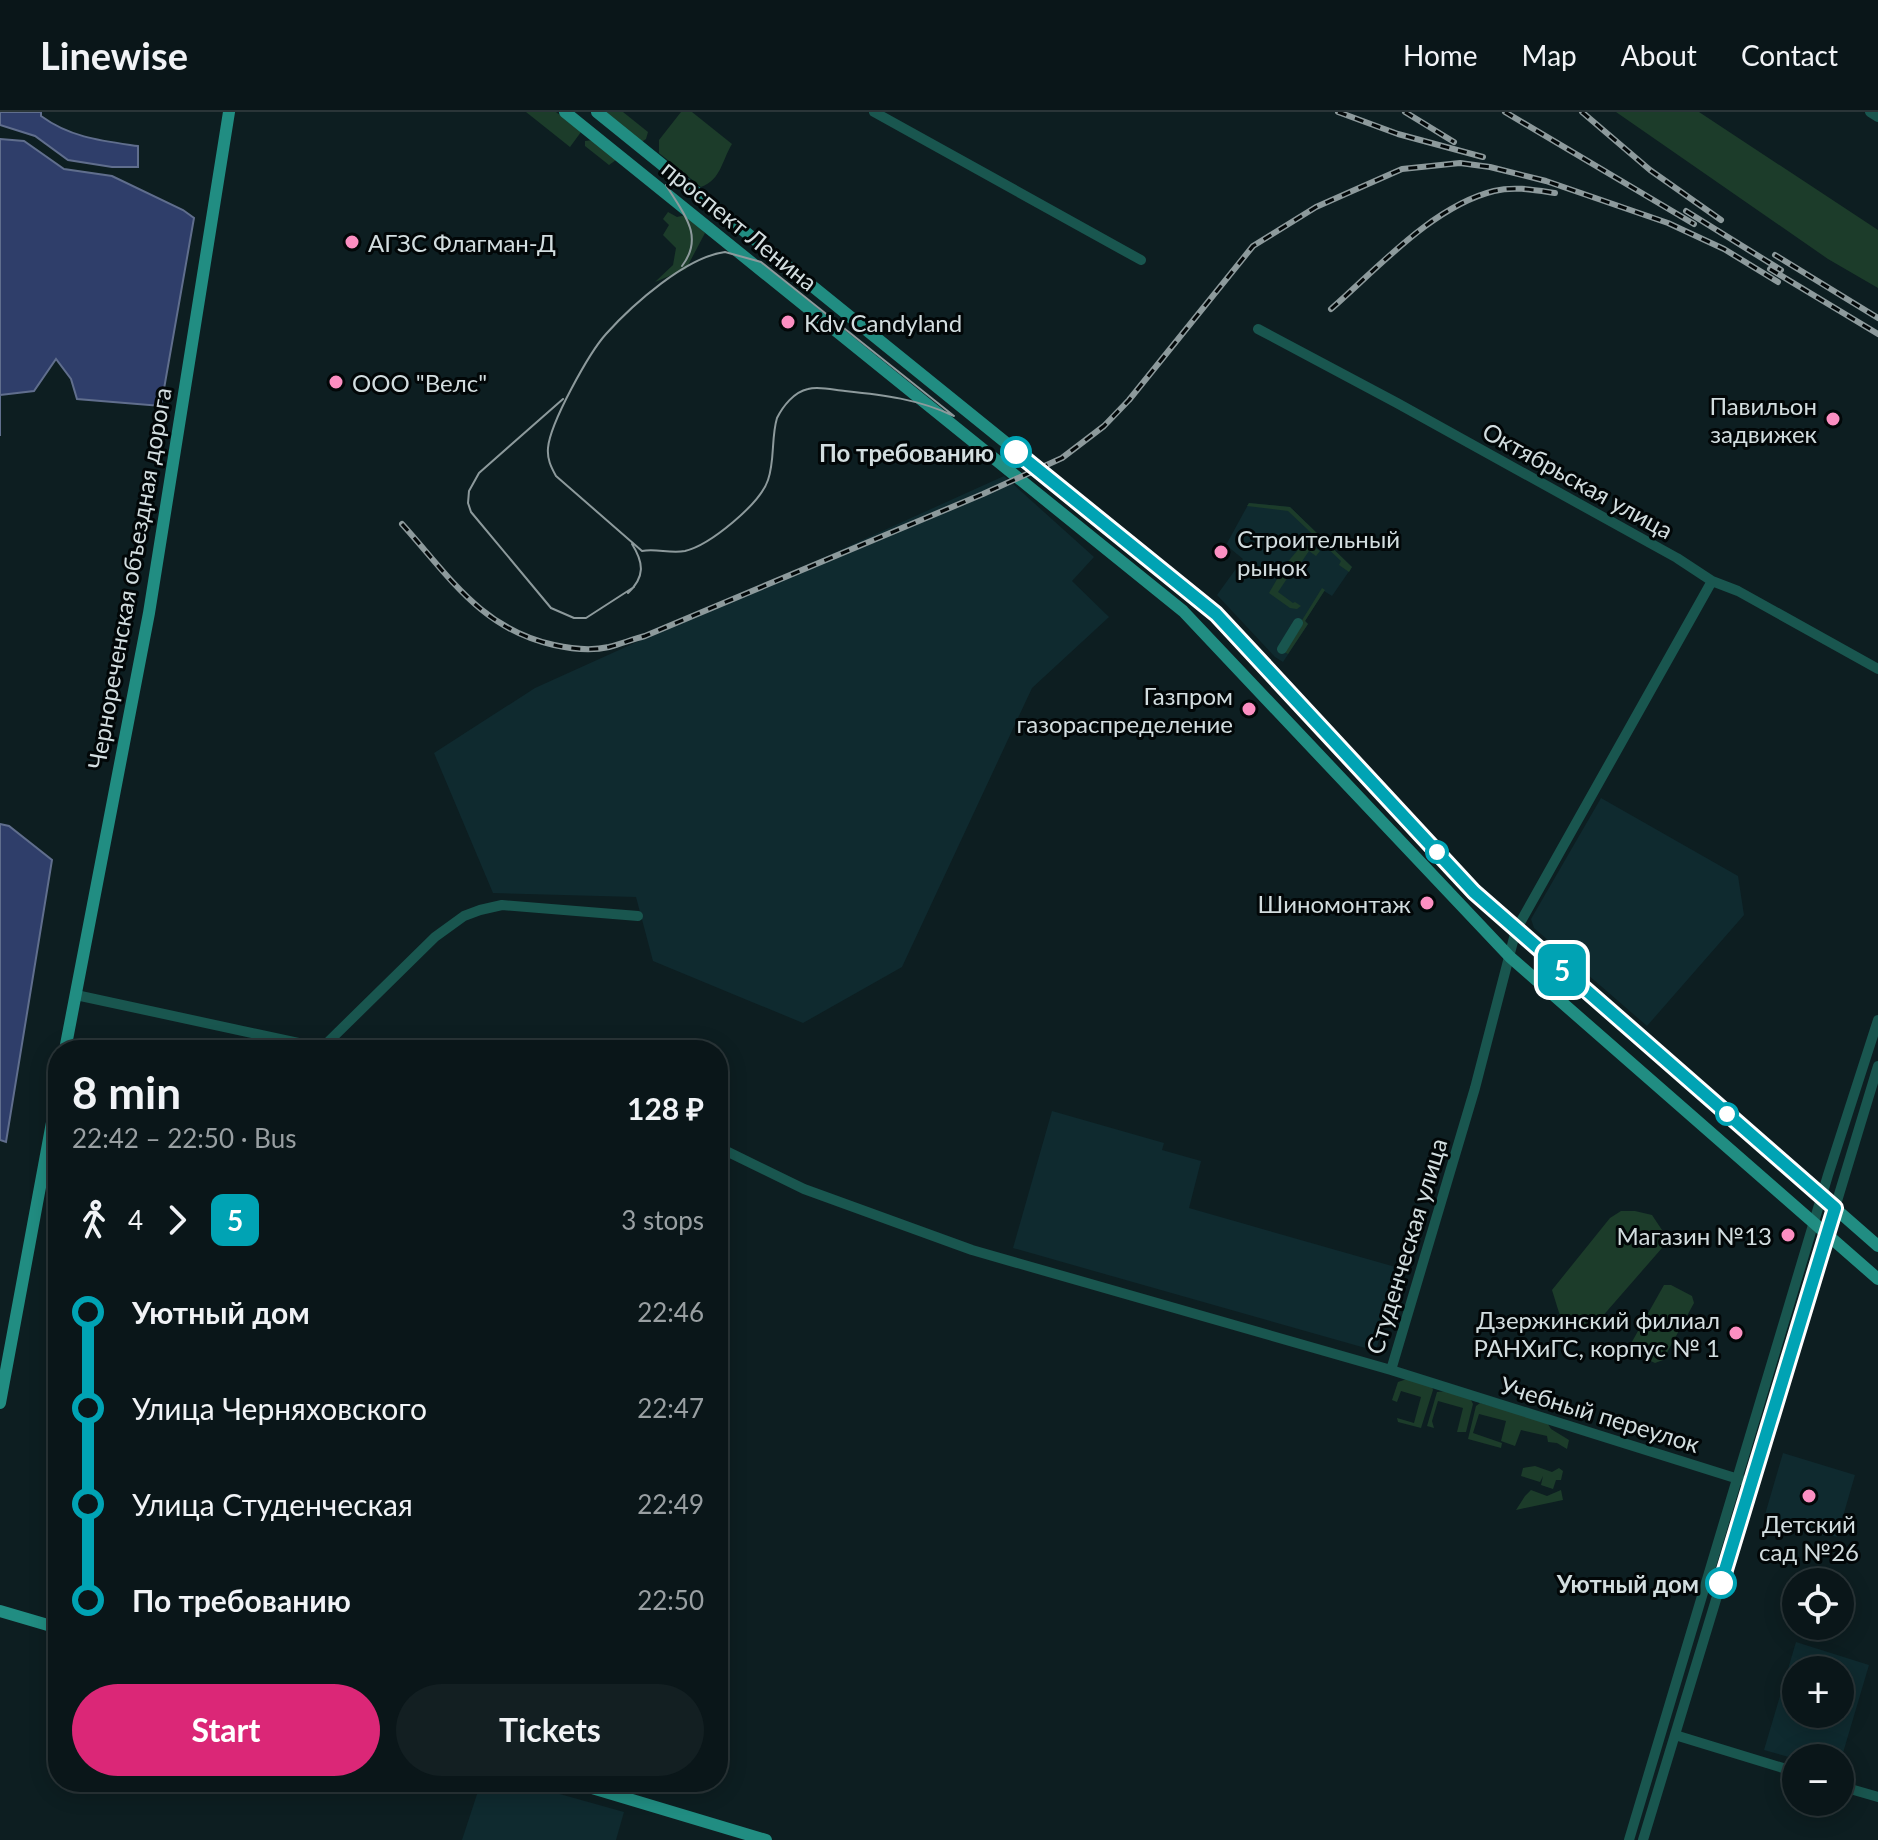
<!DOCTYPE html>
<meta charset="utf-8">
<style>
:root{--surface:#0a1619;--page:#131f22;--text:#f1f3f6;--muted:#999fa2;--line:#2a3538;--accent:#db2777}
body{margin:0;font-family:Lato,sans-serif;background:var(--page);color:var(--text);height:100vh;display:flex;flex-direction:column;font-size:30px;white-space:nowrap}
*{box-sizing:border-box;margin:0}
p{font-size:26px;color:var(--muted)}
.icon{flex:none;width:44px;height:44px;fill:none;stroke:currentColor;stroke-width:2;stroke-linecap:round;stroke-linejoin:round}
.map{position:relative;flex:1;overflow:hidden}
.details{position:absolute;left:48px;top:928px;width:680px;height:752px;display:flex;flex-direction:column;background:var(--surface);border-radius:32px;box-shadow:0 4px 20px #0003,0 0 0 2px var(--line)}
.details>*{flex:none}
.badge{padding:0 16px;border-radius:12px;font-size:28px;line-height:52px}
.tools{position:absolute;left:1782px;top:1456px;display:grid;gap:16px}
.tools a{display:grid;place-items:center;width:72px;height:72px;border-radius:50%;background:var(--surface);box-shadow:0 4px 20px #0003,0 0 0 2px var(--line);font-size:40px}
.map>.badge{position:absolute;translate:-50% -50%;box-shadow:0 0 0 4px #fff}
.legs{display:flex;align-items:center;gap:12px;height:88px;padding:0 24px;font-size:26px}
.legs p{margin-inline-start:auto}
.overview{display:flex;align-items:center;justify-content:space-between;height:136px;padding:0 24px}
h1{font-size:44px;font-weight:700;line-height:60px}
.cta{display:flex;gap:16px;margin-top:auto;padding:16px 24px}
.cta a{flex:1;height:92px;border-radius:48px;background:var(--accent);color:#fff;font-size:32px;font-weight:700;line-height:92px;text-align:center}
.cta a+a{background:var(--page);color:var(--text)}
ul{padding:0 24px;list-style:none}
li{display:flex;align-items:center;gap:28px;height:96px;font-size:30px}
li i{display:grid;place-items:center;width:12px;height:100%;margin:0 10px;background:currentColor}
li i::after{content:'';width:20px;height:20px;margin:-10px;border:6px solid;border-radius:50%;background:var(--surface)}
li p{margin-inline-start:auto}
li:first-child i{background:linear-gradient(#0000 50%,currentColor 0)}
li:last-child i{background:linear-gradient(currentColor 50%,#0000 0)}
header{display:flex;align-items:center;gap:48px;box-sizing:border-box;height:112px;padding:0 40px;background:var(--surface);border-bottom:2px solid var(--line)}
header strong{font-size:38px}
nav{display:flex;gap:44px;margin-inline-start:auto;font-size:28px}
.map>svg:first-child{display:block}
</style>
<header>
<strong>Linewise</strong>
<nav><a>Home</a><a>Map</a><a>About</a><a>Contact</a></nav>
</header>
<div class="map">
<svg width="1878" height="1728" viewBox="0 0 1878 1728">
<rect width="100%" height="100%" fill="#0d1e21"/>
<!-- built -->
<path fill="#0f2a2f" fill-rule="evenodd" d="M1004 364 1094 445 1072 469 1109 505 1032 576 902 855 803 911 653 849 636 785 493 781 434 641 535 576Z
M1249 391 1290 395 1352 455 1332 484 1324 479 1305 509 1308 512 1283 550 1275 545 1217 483 1243 447 1226 433Z
M1601 686 1738 764 1744 803 1647 914 1534 816 1531 807Z
M1052 999 1164 1031 1162 1038 1201 1049 1189 1096 1399 1156 1376 1239 1013 1136Z
M1783 1341 1855 1363 1837 1425 1826 1422 1825 1424 1764 1406Z
M1796 1530 1869 1553 1840 1651V1646L1796 1647 1764 1638ZM1840 1558V1602H1796V1558Z
M481 1670H517L624 1700 616 1728H462Z"/>
<!-- green -->
<path fill="#1c3c2a" d="M526 0H556L581 20 570 35Z
M602 0H623L648 20 646 27 640 31Z
M681 0H692L732 32C722 48 721 68 701 75L659 41V28Z
M1616 0H1699L1878 118V176L1828 147Z
M593 28 616 48 609 53 585 34V29Z
M668 100 677 105 686 103 705 121 686 157 655 170 673 153 676 136 663 123 669 113 663 107Z
M1249 391 1290 395 1352 455 1349 460 1339 453 1341 449 1288 399 1247 394Z
M1302 433H1310L1320 439 1316 444 1309 439 1296 458 1286 452Z
M1283 457 1290 462 1278 480 1293 491 1295 490 1301 494 1297 497 1290 496 1269 481Z
M1322 476 1325 478 1305 509 1308 512 1288 542 1283 539Z
M1621 1099H1635L1652 1103 1662 1118V1136L1594 1214 1561 1207 1552 1178 1610 1106Z
M1664 1173H1671L1692 1184 1694 1191 1663 1248 1655 1251 1633 1241 1629 1235Z
M1407 1267 1432 1274 1433 1278 1421 1316 1398 1310 1397 1306 1414 1311 1421 1285 1401 1279 1397 1290 1392 1288 1398 1270Z
M1448 1279 1470 1286 1473 1292 1466 1320H1457L1463 1296 1438 1289 1432 1309 1434 1316 1427 1314 1437 1280Z
M1480 1291 1546 1309 1551 1317 1569 1328 1567 1337 1557 1331 1548 1330 1547 1324 1521 1318 1515 1334 1501 1329 1506 1309 1479 1302 1473 1321 1502 1331 1501 1336 1468 1327 1476 1294Z
M1535 1354 1552 1360 1559 1356 1563 1359 1561 1368H1556L1553 1377 1541 1373 1543 1364 1540 1370 1521 1364 1523 1356Z
M1531 1378 1547 1384 1561 1378 1563 1388 1516 1398 1525 1384Z"/>
<!-- water -->
<path fill="#2f3e6a" stroke="#606e8d" stroke-width="2" d="M0 0H41V4C71 26 103 29 138 34V55H112L68 48 35 24 0 13Z
M0 27 24 29 64 57 112 64 183 98 194 106 161 294 77 287 71 267 56 247 34 279 0 283V324Z
M0 712 9 714 52 748 6 1030 0 1028Z"/>
<g fill="none" stroke-linecap="round" stroke-linejoin="round">
<!-- minor -->
<path stroke="#19564f" stroke-width="10" d="M874 0 1141 148
M1870 0 1878 5
M1258 217 1397 291 1677 446 1712 469 1738 479 1878 557
M1282 537 1298 511
M76 883 331 938
M323 935 435 825 464 804 480 798 502 793 638 804
M718 1035 804 1077 972 1138 1391 1258 1751 1371
M1391 1258 1475 976 1516 818 1712 469
M1675 1623 1796 1660
M1840 1674 1878 1685
M1629 1728 1828 1063 1878 908
M1643 1728 1878 954"/>
<!-- major -->
<path stroke="#218d82" stroke-width="12" d="M565 0 1183 499 1510 845 1878 1167
M597 0 1198 486 1474 780 1878 1134
M65 938 149 501 229 0
M0 1291 58 978
M0 1499 58 1516
M572 1670 766 1728"/>
<!-- tram -->
<path stroke="#8d9a9c" stroke-width="2" d="M666 73C683 101 705 124 682 154
M725 140 761 150 954 304C918 287 884 283 845 279 834 278 819 274 808 277 794 280 783 294 777 306 771 326 775 348 768 368 760 392 710 433 685 439 670 442 656 436 642 439L556 364C551 355 547 347 548 336 550 311 589 241 606 222 633 192 686 145 725 140Z
M563 287 479 361 469 379 468 391 471 400 551 496 574 506H586L634 475
M628 481C645 465 644 451 632 432"/>
<!-- rail casing -->
<g stroke="#8d9a9c" stroke-width="6">
<path id="rail" d="M1338 0 1398 22 1483 45
M1405 0 1454 30
M1505 0 1694 112
M1582 0 1650 58 1721 108
M1686 99 1781 158
M1775 143 1878 206
M1770 157 1878 222
M1331 197C1378 156 1433 94 1494 79 1514 74 1535 78 1555 81
M402 412C449 464 481 517 554 533 572 537 591 539 609 535 621 532 633 527 645 524L983 382 1062 346 1104 314 1129 288 1253 134 1316 95 1402 57 1460 51 1490 55 1546 69 1668 111 1724 137 1778 170"/>
</g>
<!-- rail -->
<use href="#rail" stroke="#020708" stroke-width="3" stroke-dasharray="9" stroke-linecap="butt"/>
</g>
<g fill="none" stroke-linecap="round" stroke-linejoin="round">
<!-- line-1 casing -->
<g stroke="#fff" stroke-width="18">
<path id="line-1" d="M1016 340 1216 502 1474 780 1835 1096 1721 1471"/>
</g>
<!-- line-1 -->
<use href="#line-1" stroke="#00a3b4" stroke-width="12"/>
</g>
<!-- markers -->
<g fill="#fc8fc2" stroke="#020708" stroke-width="3">
<circle cx="352" cy="130" r="8"/>
<circle cx="788" cy="210" r="8"/>
<circle cx="336" cy="270" r="8"/>
<circle cx="1833" cy="307" r="8"/>
<circle cx="1221" cy="440" r="8"/>
<circle cx="1249" cy="597" r="8"/>
<circle cx="1427" cy="791" r="8"/>
<circle cx="1788" cy="1123" r="8"/>
<circle cx="1736" cy="1221" r="8"/>
<circle cx="1809" cy="1384" r="8"/>
</g>
<g fill="#fff" stroke="#00a3b4" stroke-width="4">
<circle cx="1016" cy="340" r="14"/>
<circle cx="1437" cy="740" r="10"/>
<circle cx="1727" cy="1002" r="10"/>
<circle cx="1721" cy="1471" r="14"/>
</g>
<g text-anchor="middle" dominant-baseline="central" stroke-width="6" stroke-linejoin="round" paint-order="stroke">
<!-- street labels -->
<g font-size="24" fill="#d2dddf" stroke="#020708">
<text transform="translate(740 113) rotate(39)">проспект Ленина</text>
<text transform="translate(1578 368) rotate(29)">Октябрьская улица</text>
<text transform="translate(129 466) rotate(-80)">Чернореченская объездная дорога</text>
<text transform="translate(1406 1134) rotate(-73)">Студенческая улица</text>
<text transform="translate(1600 1302) rotate(17)">Учебный переулок</text>
</g>
<!-- poi labels -->
<g font-size="24" fill="#d2dddf" stroke="#020708" text-anchor="end">
<text x="368" y="130" text-anchor="start">АГЗС Флагман-Д</text>
<text x="804" y="210" text-anchor="start">Kdv Candyland</text>
<text x="352" y="270" text-anchor="start">ООО "Велс"</text>
<text x="1817" y="293">Павильон<tspan x="1817" dy="28">задвижек</tspan></text>
<text x="1237" y="426" text-anchor="start">Строительный<tspan x="1237" dy="28">рынок</tspan></text>
<text x="1233" y="583">Газпром<tspan x="1233" dy="28">газораспределение</tspan></text>
<text x="1411" y="791">Шиномонтаж</text>
<text x="1772" y="1123">Магазин №13</text>
<text x="1720" y="1207">Дзержинский филиал<tspan x="1720" dy="28">РАНХиГС, корпус № 1</tspan></text>
<text x="1809" y="1411" text-anchor="middle">Детский<tspan x="1809" dy="28">сад №26</tspan></text>
</g>
<!-- stop labels -->
<g font-size="24" font-weight="bold" fill="#d2dddf" stroke="#020708" text-anchor="end">
<text x="994" y="340">По требованию</text>
<text x="1699" y="1471">Уютный дом</text>
</g>
</g>
</svg>
<div class="tools">
<a><svg class="icon" aria-label="locate" viewBox="0 0 24 24"><circle cx="12" cy="12" r="6"/><path d="M12 2v4M12 18v4M2 12h4M18 12h4"/></svg></a>
<a>+</a>
<a>−</a>
</div>
<b class="badge" style="left:1562px;top:858px;background:#00a3b4;color:#fff">5</b>
<section class="details">
<div class="overview"><div><h1>8 min</h1><p>22:42 – 22:50 · Bus</p></div><b>128 ₽</b></div>
<div class="legs"><svg class="icon" aria-label="walk" viewBox="0 0 24 24"><circle cx="13" cy="4" r="2"/><path d="M13 8l-2 6 4 7M11 14l-3 7M7 12l3-4h3l4 4"/></svg>4<svg class="icon" aria-label="forward" viewBox="0 0 24 24"><path d="M9 5l7 7-7 7"/></svg><b class="badge" style="background:#00a3b4;color:#fff">5</b><p>3 stops</p></div>
<ul>
<li><i style="color:#00a3b4"></i><b>Уютный дом</b><p>22:46</p></li>
<li><i style="color:#00a3b4"></i><span>Улица Черняховского</span><p>22:47</p></li>
<li><i style="color:#00a3b4"></i><span>Улица Студенческая</span><p>22:49</p></li>
<li><i style="color:#00a3b4"></i><b>По требованию</b><p>22:50</p></li>
</ul>
<div class="cta"><a>Start</a><a>Tickets</a></div>
</section>
</div>
